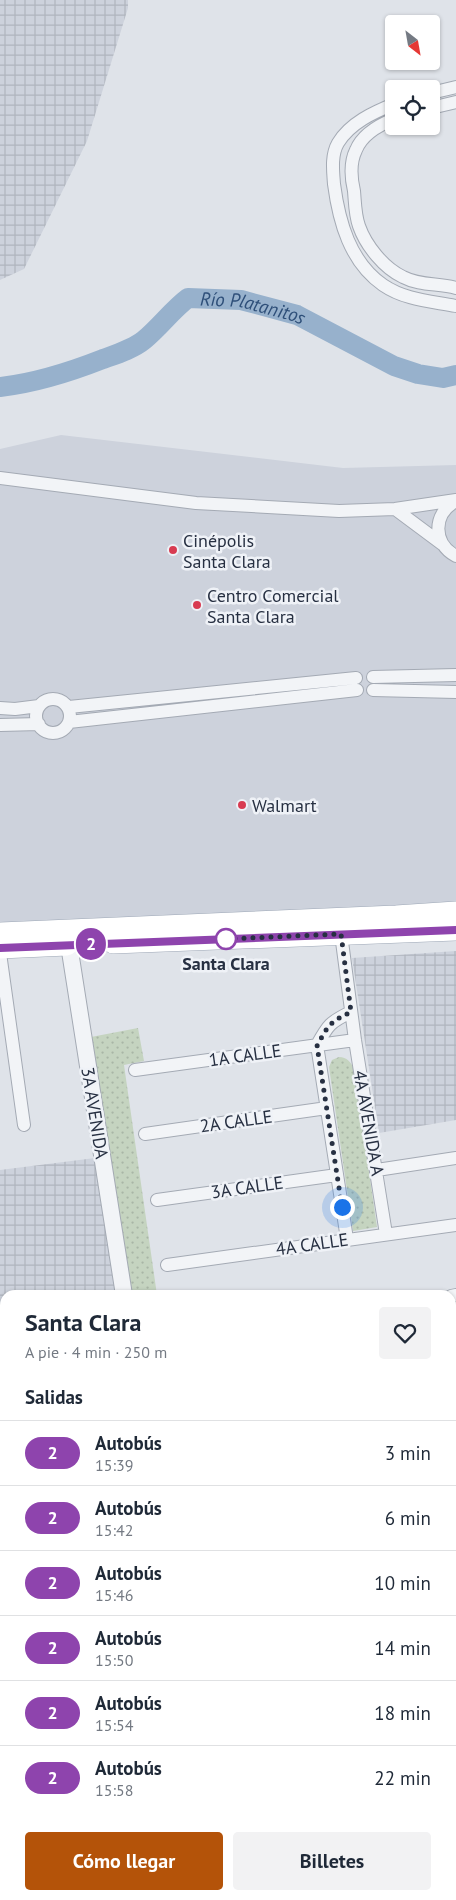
<!DOCTYPE html>
<html lang="es">
<meta charset="utf-8">
<style>
:root{--surface:#fff;--page:#f2f2f3;--text:#1f2937;--muted:#747a83;--line:#e0e1e3;--accent:#b45309}
body{margin:0;font-family:"PT Sans",sans-serif;background:var(--page);color:var(--text);height:100vh;display:flex;flex-direction:column;font-size:19px;white-space:nowrap}
*{box-sizing:border-box;margin:0}
p{font-size:16px;color:var(--muted)}
.icon{flex:none;width:28px;height:28px;fill:none;stroke:currentColor;stroke-width:2;stroke-linecap:round;stroke-linejoin:round}
.map{position:relative;flex:1;overflow:hidden}
.details{position:absolute;left:0px;top:1290px;width:456px;height:610px;display:flex;flex-direction:column;background:var(--surface);border-radius:15px 15px 0 0;box-shadow:0 1px 4px #0004}
.details>*{flex:none}
.badge{padding:0 10px;border-radius:16px;font-size:18px;line-height:32px}
.needle{width:32px;rotate:149deg}
.tools{position:absolute;left:385px;top:15px;display:grid;gap:10px}
.tools a{display:grid;place-items:center;width:55px;height:55px;border-radius:5px;background:var(--surface);box-shadow:0 1px 4px #0004;font-size:25px}
.you{position:absolute;width:25px;height:25px;margin:-12px;border:4px solid #fff;border-radius:50%;background:#1a73e8;box-shadow:0 0 0 8px #1a73e833}
.map>.badge{position:absolute;translate:-50% -50%;box-shadow:0 0 0 2px #fff}
h2{padding:0 25px;font-size:19px;line-height:45px}
.round{display:grid;place-items:center;flex:none;width:52px;height:52px;border-radius:5px;background:var(--page)}
.head{display:flex;align-items:center;justify-content:space-between;height:85px;padding:0 25px}
h1{font-size:24px;font-weight:600;line-height:38px}
.action{display:flex;gap:10px;margin-top:auto;padding:10px 25px}
.action a{flex:1;height:58px;border-radius:5px;background:var(--accent);color:#fff;font-size:20px;font-weight:600;line-height:58px;text-align:center}
.action a+a{background:var(--page);color:var(--text)}
ul{padding:0;list-style:none}
li{display:flex;align-items:center;gap:15px;height:65px;padding:0 25px;border-top:1px solid var(--line)}
li div{flex:1}
li b{display:block;font-size:19px}
li em{font-style:normal}
li .badge{min-width:55px;font-weight:700;text-align:center}
.map>svg:first-child{display:block}
</style>
<div class="map">
<svg width="456" height="1900" viewBox="0 0 456 1900">
<defs>
<pattern id="industrial-grid" width="8" height="8" patternUnits="userSpaceOnUse" patternTransform="scale(1.25)"><rect width="8" height="8" fill="#cdd2dc"/><path d="M0 4h8M4 0v8" fill="none" stroke="#b0b5be"/></pattern>
<pattern id="green-dots" width="8" height="8" patternUnits="userSpaceOnUse" patternTransform="scale(1.25)"><rect width="8" height="8" fill="#c5d4c0"/><path d="M2 2h.1M6 6h.1" fill="none" stroke="#a9b6a6" stroke-width="1.8" stroke-linecap="round"/></pattern>
<pattern id="forest-firs" width="22" height="20" patternUnits="userSpaceOnUse" patternTransform="scale(1.25)"><rect width="22" height="20" fill="#c5d4c0"/><path d="M5 1l3.5 6h-7zM16 11l3.5 6h-7z" fill="#a9b6a6"/></pattern>
</defs>
<rect width="100%" height="100%" fill="#dfe3e9"/>
<!-- built -->
<path fill="#cdd2dc" d="M61 435 343 468 456 465V906L0 929V449Z
M5 1528V1632L0 1633V1529Z"/>
<!-- industrial -->
<path fill="url(#industrial-grid)" d="M0 0H128V8L87 141 24 269 0 280Z
M456 951V1120L379 1133 352 958Z
M95 1158 116 1295H5V1528L0 1529V1170Z
M5 1632V1873L0 1874V1633Z
M451 1633 456 1666V1806L451 1807Z
M5 1895H197L198 1900H0Z"/>
<!-- green -->
<path fill="url(#green-dots)" d="M138 1028 144 1061 124 1065 157 1295H132L91 1037Z
M339 1057C347 1057 351 1062 354 1069L377 1227 353 1231 329 1067 332 1060Z
M5 1888V1895H46L48 1900H0V1889Z"/>
<!-- forest -->
<path fill="url(#forest-firs)" d="M451 1456H456V1552L451 1553Z"/>
<g fill="none" stroke-linecap="round" stroke-linejoin="round">
<!-- river -->
<path stroke="#97b1cc" stroke-width="20" id="s1" d="M0 387C36 383 70 372 103 359 117 354 133 349 144 340 160 327 172 310 188 298L241 300 297 315 394 366 418 374 443 378 456 375"/>
<!-- minor casing -->
<g stroke="#a4aab4" stroke-width="14">
<path id="minor" d="M431 93 456 87
M394 104C374 112 350 123 338 143 331 155 333 171 334 184 339 222 350 262 383 285 405 300 430 301 456 306
M431 108 456 102
M394 119C379 125 362 135 356 150 350 162 351 178 354 191 355 202 355 215 359 226 366 246 384 268 403 277 420 286 439 283 456 288
M0 478 196 503 339 511 395 509 456 500
M456 501C432 514 433 544 456 556
M395 509 442 544
M373 677 456 675
M373 690 456 692
M36 716a17 17 0 1 1 34 0a17 17 0 1 1-34 0Z
M69 707 356 678
M0 708 15 709 39 706
M69 722 357 690
M0 725 39 724
M341 934 355 1040 386 1234
M0 953 24 1125
M317 1045 347 1239
M317 1045C328 1025 330 1022 351 1012
M135 1070 355 1040
M145 1134 327 1108
M377 1170 456 1158
M157 1200 337 1175
M167 1265 456 1225
M451 1296 456 1295
M451 1364H456
M451 1429H456
M454 1815 456 1828
M376 1895 377 1900
M420 1895 421 1900"/>
</g>
<!-- tertiary casing -->
<g stroke="#a4aab4" stroke-width="18">
<path id="tertiary" d="M69 934V945L124 1295
M451 1815H456
M0 1881H5
M208 1895 209 1900"/>
</g>
<!-- primary casing -->
<g stroke="#9da7b6" stroke-width="22">
<path id="primary" d="M0 933 396 916 456 912
M113 943 456 930
M0 948 67 945"/>
</g>
<!-- minor -->
<use href="#minor" stroke="#f2f4f7" stroke-width="12"/>
<!-- tertiary -->
<use href="#tertiary" stroke="#f2f4f7" stroke-width="16"/>
<!-- primary -->
<use href="#primary" stroke="#fff" stroke-width="21"/>
</g>
<g fill="none" stroke-linecap="round" stroke-linejoin="round">
<!-- line casing -->
<g stroke="#fff" stroke-width="11">
<path id="line" d="M0 948 456 930"/>
</g>
<!-- line -->
<use href="#line" stroke="#8e44ad" stroke-width="8"/>
<!-- walk -->
<path stroke="#273042" stroke-width="5" stroke-dasharray="0 9" d="M226 939 341 934 351 1012C330 1022 328 1025 317 1046L342 1207"/>
</g>
<!-- markers -->
<g fill="#d83b51" stroke="#eff2f7" stroke-width="2">
<circle cx="173" cy="550" r="5"/>
<circle cx="197" cy="605" r="5"/>
<circle cx="242" cy="805" r="5"/>
</g>
<circle fill="#fff" stroke="#8e44ad" stroke-width="2.5" cx="226" cy="939" r="10"/>
<g text-anchor="middle" dominant-baseline="central" stroke-width="5" stroke-linejoin="round" paint-order="stroke">
<!-- poi labels -->
<g font-size="18" fill="#273042" stroke="#eff2f7" text-anchor="start">
<text x="183" y="540">Cinépolis<tspan x="183" dy="21">Santa Clara</tspan></text>
<text x="207" y="595">Centro Comercial<tspan x="207" dy="21">Santa Clara</tspan></text>
<text x="252" y="805">Walmart</text>
</g>
<!-- stop labels -->
<g font-size="18" font-weight="bold" fill="#273042" stroke="#eff2f7">
<text x="226" y="963">Santa Clara</text>
</g>
<!-- street labels -->
<g font-size="18" fill="#273042" stroke="#eff2f7">
<text transform="translate(245 1055) rotate(-8)">1A CALLE</text>
<text transform="translate(95 1113) rotate(81)">3A AVENIDA</text>
<text transform="translate(236 1121) rotate(-8)">2A CALLE</text>
<text transform="translate(369 1123) rotate(80)">4A AVENIDA A</text>
<text transform="translate(247 1187) rotate(-8)">3A CALLE</text>
<text transform="translate(312 1244) rotate(-8)">4A CALLE</text>
</g>
<!-- water labels -->
<g font-size="19" font-style="italic" fill="#2e4f79" stroke="#eff2f7">
<text stroke="none"><textPath href="#s1" startOffset="279">Río Platanitos</textPath></text>
</g>
</g>
</svg>
<div class="tools">
<a><svg class="needle" viewBox="-14 -14 28 28"><path d="M0-13l5 13h-10z" fill="#e53935"/><path d="M0 13l5-13h-10z" fill="#747a83"/></svg></a>
<a><svg class="icon" aria-label="locate" viewBox="0 0 24 24"><circle cx="12" cy="12" r="6"/><path d="M12 2v4M12 18v4M2 12h4M18 12h4"/></svg></a>
</div>
<div class="you" style="left:342px;top:1207px"></div>
<b class="badge" style="left:91px;top:944px;background:#8e44ad;color:#fff">2</b>
<section class="details">
<div class="head"><div><h1>Santa Clara</h1><p>A pie · 4 min · 250 m</p></div><a class="round"><svg class="icon" aria-label="heart" viewBox="0 0 24 24"><path d="M12 20l-8-8c-3-5 5-10 8-4 3-6 11-1 8 4z"/></svg></a></div>
<h2>Salidas</h2>
<ul>
<li><span class="badge" style="background:#8e44ad;color:#fff">2</span><div><b>Autobús</b><p>15:39</p></div><em>3 min</em></li>
<li><span class="badge" style="background:#8e44ad;color:#fff">2</span><div><b>Autobús</b><p>15:42</p></div><em>6 min</em></li>
<li><span class="badge" style="background:#8e44ad;color:#fff">2</span><div><b>Autobús</b><p>15:46</p></div><em>10 min</em></li>
<li><span class="badge" style="background:#8e44ad;color:#fff">2</span><div><b>Autobús</b><p>15:50</p></div><em>14 min</em></li>
<li><span class="badge" style="background:#8e44ad;color:#fff">2</span><div><b>Autobús</b><p>15:54</p></div><em>18 min</em></li>
<li><span class="badge" style="background:#8e44ad;color:#fff">2</span><div><b>Autobús</b><p>15:58</p></div><em>22 min</em></li>
</ul>
<div class="action"><a>Cómo llegar</a><a>Billetes</a></div>
</section>
</div>
